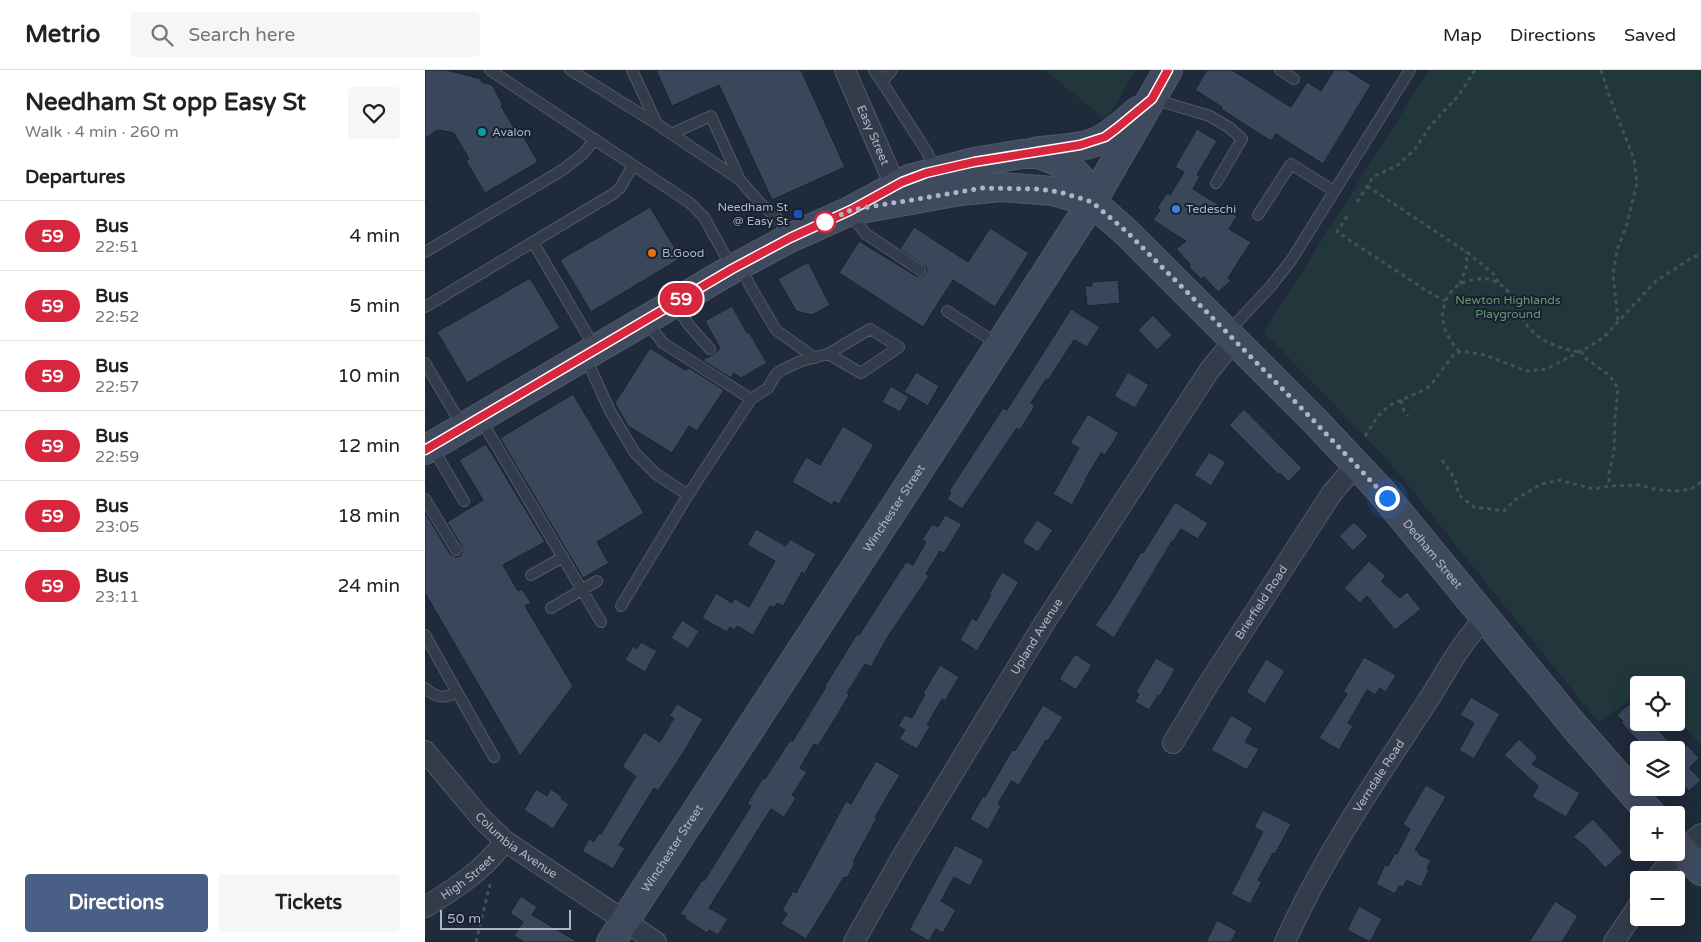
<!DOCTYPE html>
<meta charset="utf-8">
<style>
:root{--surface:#fff;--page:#f6f6f6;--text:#222;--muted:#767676;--line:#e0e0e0;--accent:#4a5f85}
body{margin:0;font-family:"Varela Round",sans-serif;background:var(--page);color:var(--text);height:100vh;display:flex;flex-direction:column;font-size:19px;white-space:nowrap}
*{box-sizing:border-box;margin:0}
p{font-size:16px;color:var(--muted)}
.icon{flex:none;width:28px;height:28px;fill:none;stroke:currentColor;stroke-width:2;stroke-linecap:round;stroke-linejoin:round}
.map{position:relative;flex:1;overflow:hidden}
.sheet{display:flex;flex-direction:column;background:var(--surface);width:425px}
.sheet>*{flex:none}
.badge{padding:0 10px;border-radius:16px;font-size:18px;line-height:32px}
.controls{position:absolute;left:1205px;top:606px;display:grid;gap:10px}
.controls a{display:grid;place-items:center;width:55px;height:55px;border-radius:5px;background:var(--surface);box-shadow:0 5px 20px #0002;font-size:25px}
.scale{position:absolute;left:15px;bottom:12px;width:131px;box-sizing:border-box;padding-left:5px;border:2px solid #adb6c7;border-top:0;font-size:14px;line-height:18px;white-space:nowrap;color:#adb6c7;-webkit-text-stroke:4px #18212f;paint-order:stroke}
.you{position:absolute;width:25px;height:25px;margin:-12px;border:4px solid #fff;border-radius:50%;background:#1a73e8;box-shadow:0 0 0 8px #1a73e833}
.map>.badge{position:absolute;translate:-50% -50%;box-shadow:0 0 0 2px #fff}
h2{padding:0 25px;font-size:19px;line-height:45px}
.round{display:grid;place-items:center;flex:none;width:52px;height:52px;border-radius:5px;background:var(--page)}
.summary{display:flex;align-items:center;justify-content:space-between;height:85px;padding:0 25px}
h1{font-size:24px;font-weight:700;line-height:38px}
.button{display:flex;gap:10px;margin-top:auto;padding:10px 25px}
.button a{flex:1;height:58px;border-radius:5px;background:var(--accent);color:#fff;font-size:20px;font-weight:700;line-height:58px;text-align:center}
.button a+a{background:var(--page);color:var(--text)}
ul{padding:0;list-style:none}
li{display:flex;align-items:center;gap:15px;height:70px;padding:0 25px;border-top:1px solid var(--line)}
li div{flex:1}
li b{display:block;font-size:19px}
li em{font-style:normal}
li .badge{min-width:55px;font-weight:700;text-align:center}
header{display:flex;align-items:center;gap:30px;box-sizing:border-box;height:70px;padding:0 25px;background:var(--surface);border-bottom:1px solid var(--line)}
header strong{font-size:24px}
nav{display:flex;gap:28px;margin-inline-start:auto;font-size:18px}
.search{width:350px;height:45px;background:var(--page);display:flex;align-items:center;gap:12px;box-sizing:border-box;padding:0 18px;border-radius:5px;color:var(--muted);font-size:19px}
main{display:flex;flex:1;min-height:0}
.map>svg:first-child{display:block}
</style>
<header>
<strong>Metrio</strong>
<div class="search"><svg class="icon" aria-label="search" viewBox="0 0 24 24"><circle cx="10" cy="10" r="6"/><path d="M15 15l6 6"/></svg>Search here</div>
<nav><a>Map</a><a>Directions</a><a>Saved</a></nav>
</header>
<main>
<section class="sheet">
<div class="summary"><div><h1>Needham St opp Easy St</h1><p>Walk · 4 min · 260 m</p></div><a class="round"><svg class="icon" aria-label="heart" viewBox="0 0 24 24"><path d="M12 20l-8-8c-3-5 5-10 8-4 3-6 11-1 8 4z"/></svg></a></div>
<h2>Departures</h2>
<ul>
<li><span class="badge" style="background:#d7263d;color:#fff">59</span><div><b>Bus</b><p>22:51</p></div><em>4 min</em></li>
<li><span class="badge" style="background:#d7263d;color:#fff">59</span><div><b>Bus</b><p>22:52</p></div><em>5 min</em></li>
<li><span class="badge" style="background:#d7263d;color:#fff">59</span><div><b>Bus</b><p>22:57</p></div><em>10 min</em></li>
<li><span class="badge" style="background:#d7263d;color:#fff">59</span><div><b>Bus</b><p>22:59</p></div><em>12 min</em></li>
<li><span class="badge" style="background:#d7263d;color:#fff">59</span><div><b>Bus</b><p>23:05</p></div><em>18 min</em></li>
<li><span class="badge" style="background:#d7263d;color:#fff">59</span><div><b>Bus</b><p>23:11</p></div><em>24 min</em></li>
</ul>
<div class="button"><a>Directions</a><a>Tickets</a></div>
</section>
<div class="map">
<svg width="1276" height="872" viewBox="0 0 1276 872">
<rect width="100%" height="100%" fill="#1f2a3a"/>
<!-- green -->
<path fill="#21373b" d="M619 0H711L681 50Z
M1004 0H1276V675L1251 647V615H1214V628L1211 627 1173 652 966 394 839 262Z"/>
<!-- building -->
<path fill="#3a465a" stroke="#1a2331" d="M0 0H21L56 9V12L67 15 78 35 76 36 92 63 95 61 113 92 60 123 41 91 44 89 29 63 13 60 0 68Z
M231 0H376L420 97 347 130 294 15 247 36Z
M782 0H807L866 37 882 12 896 21 909 0H922L946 15 898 94 851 64 846 71 796 39 797 37 770 20Z
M772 59 792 71 772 105 775 106 768 119 812 146 804 159 826 172 803 208 806 211 793 222 779 207 776 209 764 197 766 195 751 179 761 171 728 150 735 140 732 138 742 123 745 125 759 102 750 97Z
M225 137 256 188 166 242 135 190Z
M489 157 543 192 565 158 604 183 570 237 528 210 498 257 414 203 434 171 491 206H498L502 201 501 197 475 179Z
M383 192 405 235 387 245 371 241 353 209Z
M105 208 135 258 42 313 12 262Z
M693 210 695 233 662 236 660 216H667V212Z
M307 236 322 263 324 262 342 293 316 308 309 303 306 308 277 290 289 284 295 278 280 251Z
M646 239 675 257 662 277 649 270 623 310 621 309 606 333 610 336 595 360 592 358 537 439 522 429 526 422 524 421 578 338 582 340Z
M728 245 747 265 732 280 713 260Z
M225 278 260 300 264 298 299 320 272 361 264 356 247 383 203 356 190 333Z
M491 302 514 316 503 336 479 322Z
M703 302 724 315 710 338 689 326Z
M466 316 484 327 475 342 457 332Z
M148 324 219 443 172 472 184 493 158 508 75 368Z
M819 339 877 398 863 412 855 403 853 404 804 355Z
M663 344 694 363 680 385 676 383 660 410H661L647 435 628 424 654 378 645 373Z
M418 356 449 375 414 434 409 431 407 435 367 412 381 387 395 395Z
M61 374 120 472 78 495 93 521 97 519 106 533 100 536 148 616 95 686 0 523V442L25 484 31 487 35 486 37 483V477L22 452 58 430 34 390Z
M784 382 801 392 786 416 769 405Z
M750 432 783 453 773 469 756 459 748 472 747 471 689 568 670 555 686 532 716 482 718 483Z
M520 445 537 454 519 483 515 481 501 504 504 506 462 568 446 597 440 594 422 623 424 625 411 647 393 676 389 674 375 698 382 702 367 725 371 728 359 747 346 739 284 838 303 849 293 865 284 860 282 863 260 849 261 847 255 844 277 810 279 811 326 736 322 734 338 708 340 709 365 670 367 672 401 617 400 616 432 564 434 565 481 492 488 495 501 472 497 470 507 454 513 457Z
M612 450 628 460 613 482 597 472Z
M929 452 943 466 928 481 914 466Z
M331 459 361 476 365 469 391 484 379 504 377 502 358 536 352 533 349 538 345 536 328 565 312 556 310 560 305 557 302 562 277 548 291 523 307 533 309 528 324 537 350 491 322 475Z
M944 491 961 506 956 511 975 528 982 522 996 539 970 560 942 526 935 533 919 518Z
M577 502 594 512 552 581 535 570 547 548 551 551 566 525 564 524Z
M257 550 274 561 263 579 246 568Z
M216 572 232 581 220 602 200 590 208 576 212 579Z
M650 584 667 595 651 620 634 609Z
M939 587 971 605 961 622 955 618 950 625 942 620 923 653 928 656 914 680 894 668 922 624 918 622Z
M731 588 750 599 735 626 733 625 724 640 710 632 714 624 711 622Z
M841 589 860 601 840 634 821 622Z
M515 595 534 607 520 631 517 629 502 655 505 656 492 679 474 669 480 660 473 656 480 645 487 648 500 624 498 623Z
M1046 627 1075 644 1049 689 1034 680 1049 653 1035 645Z
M252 634 278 649 258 683 233 721 229 718 194 775 200 778 188 799 157 781 164 769 169 772 174 763 176 764 211 706 197 697 219 662 235 672 249 648 244 646Z
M1204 634 1210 641 1214 638V652H1243L1234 661 1252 680H1221L1196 652 1198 651 1192 645Z
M618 635 638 647 623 671 621 670 594 715 586 711 573 734 576 736 563 760 545 749 558 726 560 727 587 680 590 681Z
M806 645 828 658 820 672 834 679 822 700 786 680Z
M1094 669 1113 687 1107 694 1155 723 1141 747 1107 727 1113 716 1079 685Z
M1262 675 1274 688 1264 698 1276 710 1264 721 1260 717 1251 726V684L1252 685Z
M451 691 475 705 450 747 452 748 428 792 430 793 422 808 419 807 381 869 356 854 362 844 357 840 368 821 371 823 421 731 426 734Z
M1001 715 1021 727 990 780 994 782 993 784 1006 790 1002 799 1004 800 996 817 982 810 978 817 974 816 970 824 951 814 960 795 963 796 970 783 972 784 985 759 978 754Z
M111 719 122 726 126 719 137 727 136 729 144 734 128 759 99 740Z
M838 740 866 754 850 784 848 783 833 810 837 812 825 834 806 824 838 762 829 757Z
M1168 749 1198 782 1180 798 1160 776 1148 767Z
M530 775 559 790 545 816 529 807 516 831 531 840 518 863 511 859 504 871 484 860Z
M96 826 112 837 107 845 153 872H99L89 866 98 852 85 843Z
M1130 831 1153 846 1137 872H1104Z
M934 836 957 849 945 872 922 860Z
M792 850 812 861 806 872H781Z"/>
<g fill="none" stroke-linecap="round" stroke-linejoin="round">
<!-- lane casing -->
<g stroke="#505968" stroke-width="12">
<path id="lane" d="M65 0 265 133 279 147 307 198
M145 0 232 54 315 110 335 133 353 149 364 167
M207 0 232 54
M449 0 457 12
M467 0 457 12 502 82 507 93 508 102
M855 0 869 9
M728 29 785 46 805 58 817 69 791 113
M246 64 286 46 315 110
M426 142 432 153 441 164 495 200
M833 145 866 94 909 121
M108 172 170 278
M0 182 136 101 158 84 170 69
M316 195 324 214 351 260 390 288
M250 233 263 254 285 279
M0 237 188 124 195 118 208 95
M522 241 574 275
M803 262 846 216 867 189 985 0
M160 286 185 341 210 383 231 404 263 425 326 329 238 273 222 252
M0 293 38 357
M326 329 343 318 351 304 357 300 376 291 403 284 445 259 474 277 436 303 403 284
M55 348 176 552
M7 377 39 431
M0 429 31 480
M106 505 138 487
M196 536 263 425
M126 538 172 511
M0 565 32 622C19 629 11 628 0 618
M32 622 69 687"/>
</g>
<!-- street casing -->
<g stroke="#505968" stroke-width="22">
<g id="street">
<path id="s1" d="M420 0 476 129"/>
<path id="s2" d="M748 673 784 613 907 423 931 395"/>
<path id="s3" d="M0 681 56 748 80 771 231 872"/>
<path d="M1230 810 1243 794 1276 764"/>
<path id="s4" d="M0 837C30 819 60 799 80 771"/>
<path id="s5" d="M429 872 477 787 620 552 784 301 809 270"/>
<path id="s6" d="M860 872C898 787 951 710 1002 632 1021 603 1036 571 1061 548"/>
<path d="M1189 872 1214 835"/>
</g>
</g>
<!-- secondary casing -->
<g stroke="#505968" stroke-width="30">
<g id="secondary">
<path d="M609 82C630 79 656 79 675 70 689 63 701 51 713 41"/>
<path id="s7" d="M425 141 535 121 577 117 628 121 667 132 702 163 891 352 955 420 1150 657 1227 745"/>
<path d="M0 380 307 199 365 168 425 141 484 109 549 92 597 84H614L634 92 651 104 658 112 667 132"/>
<path d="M1251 773 1276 801"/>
<path id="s8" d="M186 872 490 406 667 132 743 0"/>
</g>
</g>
<!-- path -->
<path stroke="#3e5458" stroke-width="3" stroke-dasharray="4 4" stroke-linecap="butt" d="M1176 0 1185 28 1209 89 1212 113 1202 154 1192 180 1188 204 1193 252
M942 116 1043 183 1071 206 1073 212
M932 132 948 107 973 95 990 79 1006 55 1034 25 1050 0
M922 146 912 162 1002 221 1020 231
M1035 214 1042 195 1041 182
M1156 281 1160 288 1184 305 1193 318 1190 348 1189 382 1184 404V416
M1034 282C1025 270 1015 256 1018 240 1020 228 1028 216 1040 212 1065 203 1081 213 1092 236 1097 245 1100 256 1108 262 1119 273 1138 279 1153 282
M976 330 979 341 983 346
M940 366 953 346 965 335 1001 319 1008 312 1029 284 1037 281 1060 285 1101 301 1121 299 1160 279 1179 267 1231 211 1268 187 1276 185
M1017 390 1030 409 1034 425 1049 437 1079 441 1090 430 1116 414 1134 410 1169 419 1184 416 1215 415 1233 420 1253 421 1266 419 1276 412
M51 872 65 814"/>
<!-- lane -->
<use href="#lane" stroke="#333c4a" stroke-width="10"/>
<!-- street -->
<use href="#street" stroke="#333c4a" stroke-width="20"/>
<!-- secondary -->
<use href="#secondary" stroke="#404a5e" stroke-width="28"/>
</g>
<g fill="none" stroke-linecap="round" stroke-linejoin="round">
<!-- line casing -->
<g stroke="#fff" stroke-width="11">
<path id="line" d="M0 380 307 199 365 168 426 140 477 112 501 103 549 92 655 75 680 67 692 58 727 29 743 0"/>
</g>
<!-- line -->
<use href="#line" stroke="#d7263d" stroke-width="8"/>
<!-- walk -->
<path stroke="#adb6c7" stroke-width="5" stroke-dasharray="0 9" d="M400 152 426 140 558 118 614 119 635 122 667 132 702 162 765 225 890 352 962 428"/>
</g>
<!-- markers -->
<circle fill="#0f9aa8" stroke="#18212f" stroke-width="2" cx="57" cy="62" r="5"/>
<circle fill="#3f7fe0" stroke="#18212f" stroke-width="2" cx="751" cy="139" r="5"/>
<rect fill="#1a4fb4" stroke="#18212f" stroke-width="2" x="368" y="139" width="10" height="10" rx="2.5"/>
<circle fill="#fff" stroke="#d7263d" stroke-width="2.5" cx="400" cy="152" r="10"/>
<circle fill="#e8710a" stroke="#18212f" stroke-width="2" cx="227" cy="183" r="5"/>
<g text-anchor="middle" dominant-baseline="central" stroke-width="4" stroke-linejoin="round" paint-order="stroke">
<!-- poi labels -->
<g font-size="12" fill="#adb6c7" stroke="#18212f" text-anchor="start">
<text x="67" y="62">Avalon</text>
<text x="363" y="137" text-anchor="end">Needham St<tspan x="363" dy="14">@ Easy St</tspan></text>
<text x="761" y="139">Tedeschi</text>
<text x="237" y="183">B.Good</text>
</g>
<!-- street labels -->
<g font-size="12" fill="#adb6c7" stroke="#18212f">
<text stroke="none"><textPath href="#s1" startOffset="71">Easy Street</textPath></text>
<text stroke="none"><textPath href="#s8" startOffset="518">Winchester Street</textPath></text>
<text stroke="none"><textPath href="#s7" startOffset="736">Dedham Street</textPath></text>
<text stroke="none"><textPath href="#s2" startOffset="166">Brierfield Road</textPath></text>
<text stroke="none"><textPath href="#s5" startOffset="356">Upland Avenue</textPath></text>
<text stroke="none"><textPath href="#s6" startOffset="191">Verndale Road</textPath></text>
<text stroke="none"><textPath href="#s3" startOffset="132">Columbia Avenue</textPath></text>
<text stroke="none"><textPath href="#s8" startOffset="112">Winchester Street</textPath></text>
<text stroke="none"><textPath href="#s4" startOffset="52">High Street</textPath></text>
</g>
<!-- park labels -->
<g font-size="12" fill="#639971" stroke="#18212f">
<text x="1083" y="230">Newton Highlands<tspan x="1083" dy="14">Playground</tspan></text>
</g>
</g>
</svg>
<div class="controls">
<a><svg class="icon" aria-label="locate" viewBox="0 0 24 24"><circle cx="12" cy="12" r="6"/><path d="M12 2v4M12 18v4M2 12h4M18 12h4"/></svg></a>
<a><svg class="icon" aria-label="layers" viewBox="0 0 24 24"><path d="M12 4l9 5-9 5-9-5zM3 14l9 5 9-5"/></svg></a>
<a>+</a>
<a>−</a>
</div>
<div class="scale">50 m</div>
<div class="you" style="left:962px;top:428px"></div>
<b class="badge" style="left:256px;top:229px;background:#d7263d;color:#fff">59</b>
</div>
</main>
